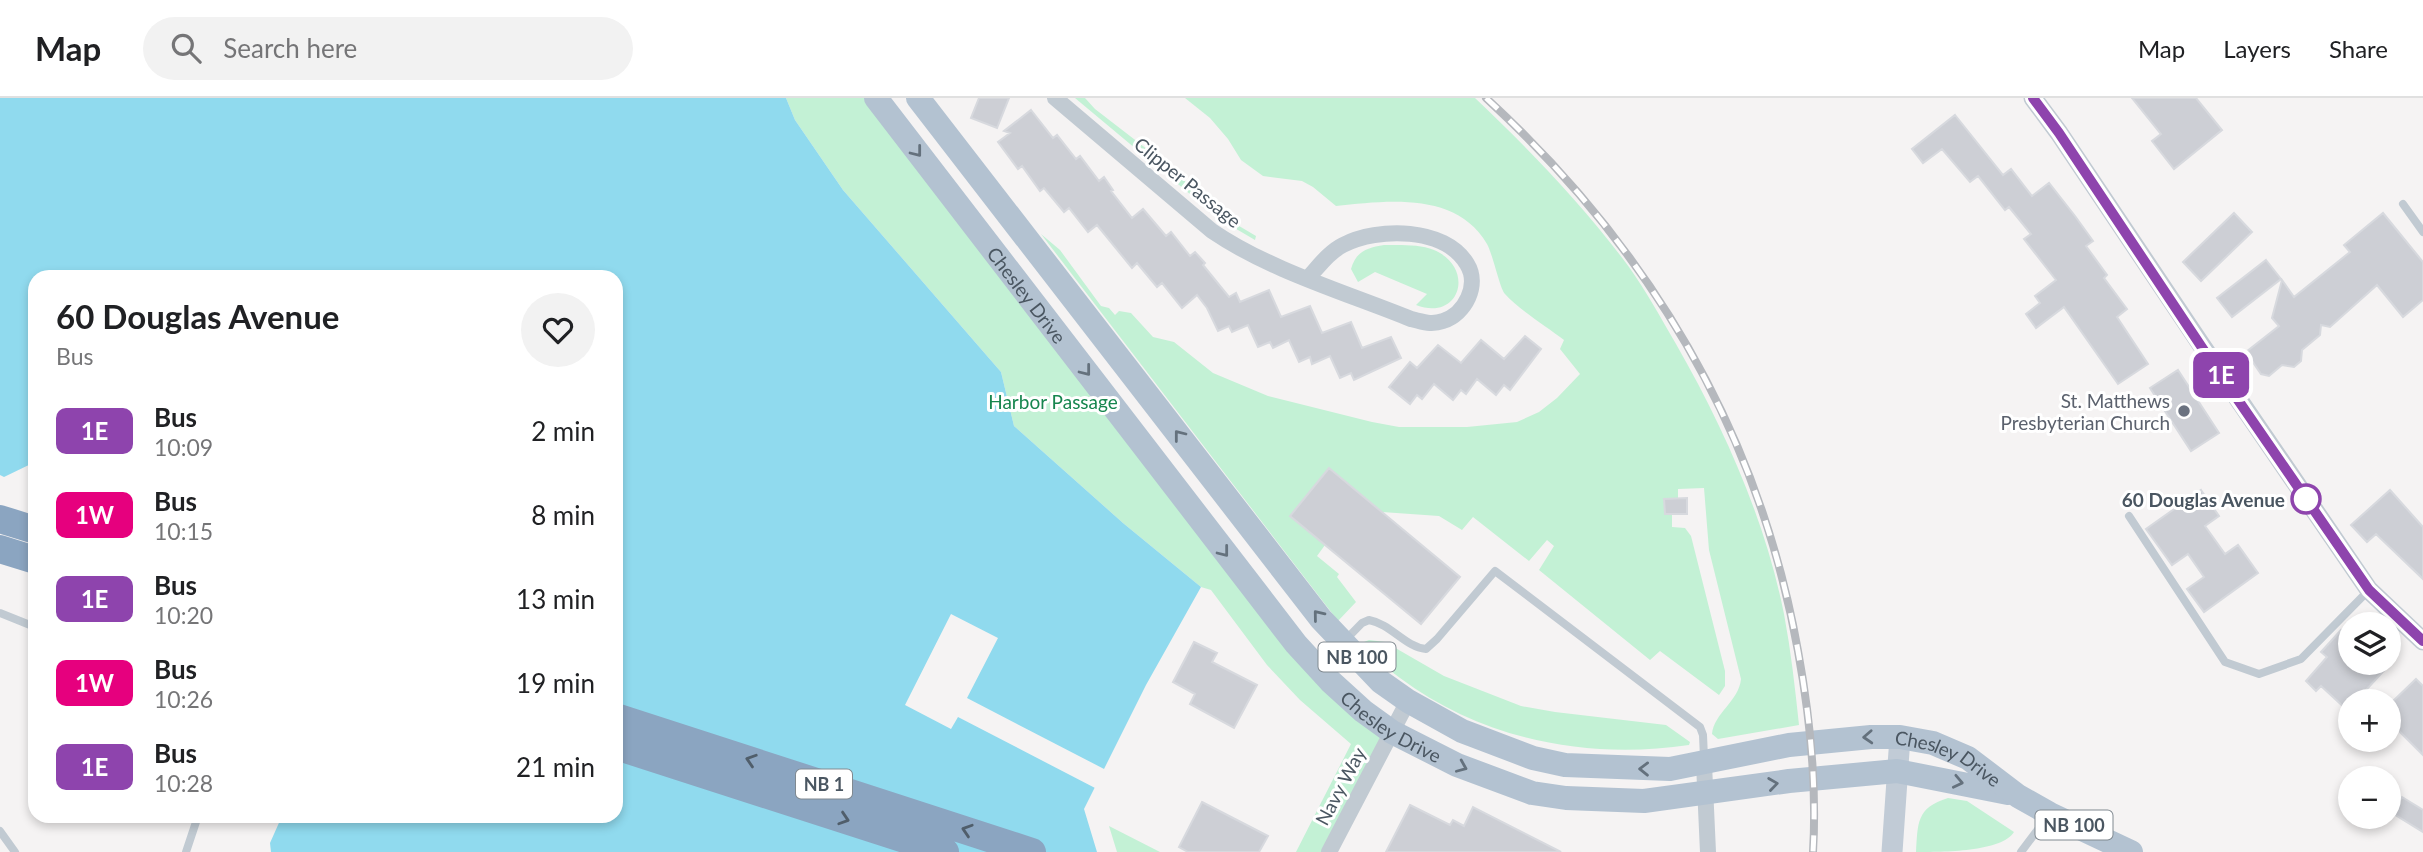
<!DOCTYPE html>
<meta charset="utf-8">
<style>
:root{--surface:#fff;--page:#f2f2f2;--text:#202124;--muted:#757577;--line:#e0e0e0}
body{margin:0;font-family:Lato,sans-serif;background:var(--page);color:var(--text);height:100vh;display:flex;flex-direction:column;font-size:26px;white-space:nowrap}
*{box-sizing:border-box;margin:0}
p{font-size:23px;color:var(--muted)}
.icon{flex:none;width:38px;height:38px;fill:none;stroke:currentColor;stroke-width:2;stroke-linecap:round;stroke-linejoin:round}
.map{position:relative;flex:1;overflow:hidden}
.side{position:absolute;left:28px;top:172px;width:595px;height:553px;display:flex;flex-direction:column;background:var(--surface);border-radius:21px;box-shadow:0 4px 10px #0003}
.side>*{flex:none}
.badge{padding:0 14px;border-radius:10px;font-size:24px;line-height:46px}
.fabs{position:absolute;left:2338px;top:514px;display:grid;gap:14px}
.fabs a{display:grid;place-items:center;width:63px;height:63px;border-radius:50%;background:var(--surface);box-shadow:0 4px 10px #0003;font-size:35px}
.map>.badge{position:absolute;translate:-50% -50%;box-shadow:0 0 0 4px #fff}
.round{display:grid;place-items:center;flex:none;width:74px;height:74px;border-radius:37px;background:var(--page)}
.summary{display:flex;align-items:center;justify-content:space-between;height:119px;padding:0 28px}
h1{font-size:33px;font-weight:700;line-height:52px}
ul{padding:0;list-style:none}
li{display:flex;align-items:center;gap:21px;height:84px;padding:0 28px}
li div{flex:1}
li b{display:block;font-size:26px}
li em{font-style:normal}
li .badge{min-width:77px;font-weight:700;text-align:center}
header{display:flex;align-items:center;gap:42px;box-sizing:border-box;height:98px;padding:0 35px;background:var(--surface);border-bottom:2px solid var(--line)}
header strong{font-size:33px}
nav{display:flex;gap:38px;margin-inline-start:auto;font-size:24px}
.search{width:490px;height:63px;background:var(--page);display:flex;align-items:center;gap:18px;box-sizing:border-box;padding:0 24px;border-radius:38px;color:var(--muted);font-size:26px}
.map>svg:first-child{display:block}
</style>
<header>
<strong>Map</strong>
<div class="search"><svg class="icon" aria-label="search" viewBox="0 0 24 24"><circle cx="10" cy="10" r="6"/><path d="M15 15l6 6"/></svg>Search here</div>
<nav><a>Map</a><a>Layers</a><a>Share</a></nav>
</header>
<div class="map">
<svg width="2423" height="754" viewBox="0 0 2423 754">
<rect width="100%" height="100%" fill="#f5f3f3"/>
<!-- green -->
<path fill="#c3f1d5" d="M786 0H876L1217 445 1392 634 1329 754H1296L1351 646 1300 602 1267 567 1211 492 1201 489 1123 425 1014 328 1001 274 843 92 795 22Z
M1075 0H1085L1095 11 1152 55 1187 85 1211 97 1229 122 1256 138 1255 142 1221 122Z
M1185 0H1475C1530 52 1584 108 1629 169 1646 193 1661 220 1676 246 1724 330 1765 421 1784 516 1791 553 1795 590 1799 627L1718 641 1712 636C1714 615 1739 603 1741 581L1709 452 1704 390 1678 391V400L1665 401V416H1672V429L1685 430 1691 438 1725 573V588L1719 597 1660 553 1650 562 1539 472 1554 448 1547 442 1529 463 1473 419 1462 432 1439 418 1382 414 1329 371 1290 418 1325 447 1317 458 1339 476 1337 479 1356 504 1338 523 1041 136 1060 152 1101 208 1109 210 1115 217 1119 213 1131 215 1153 239 1174 244 1213 275 1268 298 1372 324 1399 329H1467L1517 324 1539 314 1557 300 1580 276 1560 251 1564 242C1547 229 1518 211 1505 196 1500 191 1493 157 1487 146 1456 93 1387 103 1336 108L1313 89 1302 83 1263 78 1241 62 1228 41 1210 20Z
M1384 147C1401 147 1419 146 1434 152 1476 170 1460 224 1416 207L1427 196 1375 174 1358 184 1351 171C1356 153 1367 150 1384 147Z
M1369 542 1385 544 1444 578 1521 608 1555 614 1666 627 1690 644 1689 647C1588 662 1483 642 1400 580 1386 570 1373 557 1359 546Z
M1948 700 1967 703 2014 734C2002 754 1942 754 1916 754 1918 725 1916 710 1948 700Z
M1109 728 1160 754H1117Z"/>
<!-- water -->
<path fill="#90daee" d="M0 0H786L795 22 843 92 1001 274 1014 328 1123 425 1201 489 1146 587 1084 711 1097 754H271L270 745 282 718H616V178H35V364L4 379 0 377Z"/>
<!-- pier -->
<path fill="#f5f3f3" d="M951 516 998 540 967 600 1106 672 1097 691 958 619 951 631 905 607Z"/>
<!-- building -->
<path fill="#cdcfd5" stroke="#d7d9de" stroke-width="2" d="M979 0H1009L997 30 971 20Z
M2132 0H2196L2222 32 2174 71 2152 43 2161 36Z
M1031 12 1053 40 1057 37 1076 61 1080 58 1099 83 1104 79 1113 92 1111 93 1132 120 1143 111 1166 138 1171 134 1190 158 1195 154 1205 165 1203 167 1229 199 1236 195 1240 204 1269 192 1281 219 1310 208 1322 235 1351 224 1362 250 1391 239 1401 260 1354 282 1351 275 1340 280 1330 258 1312 266 1310 259 1299 264 1289 242 1273 250 1270 244 1258 249 1248 227 1232 234 1229 228 1218 233 1207 210 1197 197 1182 210 1162 185 1157 189 1137 165 1132 170 1097 127 1088 134 1069 110 1064 114 1044 90 1040 93 1022 68 1018 71 998 44 1010 35 1004 33Z
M1955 17 2003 77 2011 71 2032 98 2049 85 2075 118 2093 143 2086 148 2107 177 2104 180 2127 211 2117 219 2148 266 2118 286 2064 209 2036 230 2026 216 2040 205 2035 198 2056 182 2024 141 2031 136 2009 109 2005 112 1978 78 1970 84 1942 51 1923 65 1912 51Z
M2234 115 2252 134 2201 183 2183 164Z
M2383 115 2423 164V202L2403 219 2377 187 2330 229 2321 227 2320 237 2302 252 2301 263 2294 269 2282 267 2269 278 2261 276 2246 254 2279 228 2272 220 2282 182 2294 199 2350 154 2344 147Z
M2266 162 2281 181 2232 219 2217 200Z
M1525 238 1541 251 1510 292 1504 287 1496 297 1477 281 1466 296 1461 292 1453 302 1434 286 1422 301 1417 297 1410 306 1389 289 1410 264 1417 270 1438 247 1461 265 1481 242 1504 261Z
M2178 272 2219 335 2191 353 2150 290Z
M1329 370 1460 479 1421 526 1290 418Z
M2201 392 2219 418 2205 428 2225 456 2238 447 2258 475 2204 514 2187 491 2204 479 2188 456 2172 467 2146 431Z
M2390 392 2423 429V481L2376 436 2367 444 2351 427Z
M1687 400V416H1665L1664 401Z
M2341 532 2350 541V565H2391L2355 604H2350V608L2347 612 2321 588 2316 593 2306 583 2327 559 2321 554Z
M1194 544 1217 555 1212 564 1257 587 1234 630 1190 606 1195 596 1173 584Z
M2416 581 2423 588V657L2389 623V607Z
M2402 699 2423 712V734L2392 715Z
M1202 704 1268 738 1259 754H1188L1179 749Z
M1410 707 1450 727 1453 722 1464 728 1473 709 1561 754H1386Z"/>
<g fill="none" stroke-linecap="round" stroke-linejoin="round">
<!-- service -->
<path stroke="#c1cad2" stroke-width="8" d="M2403 106 2423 134
M2129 418 2225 564 2259 576 2301 561 2368 493
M0 515 35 529
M1320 568 1362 525 1369 522C1391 526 1405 549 1426 551L1437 541 1495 473 1700 629 1703 637 1704 660
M0 733 15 754
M186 754 198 718
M2021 754 2048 718"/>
<!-- minor -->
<path stroke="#c1cad2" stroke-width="16" d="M1055 0 1212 133C1269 172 1347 195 1411 221 1422 224 1432 227 1443 223 1465 216 1480 187 1467 166 1445 129 1378 129 1343 147 1329 154 1319 168 1308 180
M1704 666 1708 754
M1329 754 1408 603"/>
<!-- tertiary -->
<path stroke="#c1cad2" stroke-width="19" d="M2033 0 2059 35 2200 245 2369 492 2423 543"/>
<!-- secondary -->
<path stroke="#c1cbd6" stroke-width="21" d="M1892 754 1900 639"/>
<!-- primary -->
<g stroke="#b3c2d1" stroke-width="24">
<path id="s1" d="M876 0 1296 546 1330 583 1363 613 1392 634 1457 667 1532 695 1566 700 1644 703 1789 683 1897 673 2008 695"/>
<path id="s2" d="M918 0 1321 521 1381 584 1408 603 1462 633 1533 660 1565 667 1670 671 1789 647 1871 639H1900L1933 645 1968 660 2018 698 2050 716 2131 754"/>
</g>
<!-- motorway -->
<path stroke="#8ba5c1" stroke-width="28" d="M0 421 35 432
M0 451 35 462
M616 619 1032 754
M616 648 945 754"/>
<!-- rail casing -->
<g stroke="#b5b8bd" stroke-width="8">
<path id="rail" d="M1486 0C1649 150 1759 334 1798 553 1810 619 1817 687 1813 754"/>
</g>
<!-- rail -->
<use href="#rail" stroke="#fff" stroke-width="5" stroke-dasharray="16" stroke-linecap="butt"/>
</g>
<!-- one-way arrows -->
<defs><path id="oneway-chevron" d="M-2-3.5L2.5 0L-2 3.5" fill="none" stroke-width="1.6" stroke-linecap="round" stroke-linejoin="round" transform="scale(1.75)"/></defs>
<g stroke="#64717d">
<use href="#oneway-chevron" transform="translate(917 54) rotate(52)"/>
<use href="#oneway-chevron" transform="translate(1086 273) rotate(52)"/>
<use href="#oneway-chevron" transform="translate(1179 337) rotate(-128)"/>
<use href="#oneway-chevron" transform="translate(1224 454) rotate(52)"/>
<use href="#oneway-chevron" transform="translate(1318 517) rotate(-129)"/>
<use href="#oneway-chevron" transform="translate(1868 639) rotate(177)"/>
<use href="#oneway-chevron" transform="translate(1462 669) rotate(23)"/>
<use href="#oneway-chevron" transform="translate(1644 671) rotate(-179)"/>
<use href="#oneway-chevron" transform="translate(1958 684) rotate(12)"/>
<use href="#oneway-chevron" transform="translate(1773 686) rotate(-8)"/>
</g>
<g stroke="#505e6b">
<use href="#oneway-chevron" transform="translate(751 662) rotate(-162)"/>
<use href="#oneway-chevron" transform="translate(844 721) rotate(18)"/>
<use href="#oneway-chevron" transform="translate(967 732) rotate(-162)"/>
</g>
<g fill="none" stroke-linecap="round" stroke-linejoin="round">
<!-- line casing -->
<g stroke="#fff" stroke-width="16">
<path id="line" d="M2033 0 2059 35 2207 257 2369 492 2423 543"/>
</g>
<!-- line -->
<use href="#line" stroke="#8e44ad" stroke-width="10"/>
</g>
<!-- markers -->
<circle fill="#6b7280" stroke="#fff" stroke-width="2.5" cx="2184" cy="313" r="7"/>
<circle fill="#fff" stroke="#8e44ad" stroke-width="3.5" cx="2306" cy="401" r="14"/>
<g text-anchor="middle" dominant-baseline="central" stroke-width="6" stroke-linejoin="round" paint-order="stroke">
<!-- shield labels -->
<g fill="#fff" stroke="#808990" stroke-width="2">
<rect x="1318.5" y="544.5" width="77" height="29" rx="5"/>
<rect x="796" y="671.5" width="56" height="29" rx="5"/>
<rect x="2035.5" y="712.5" width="77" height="29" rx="5"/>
</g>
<g font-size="18" font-weight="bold" fill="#4a5661">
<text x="1357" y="559">NB 100</text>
<text x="824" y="686">NB 1</text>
<text x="2074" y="727">NB 100</text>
</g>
<!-- street labels -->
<g font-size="19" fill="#4a5661" stroke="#fff">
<text transform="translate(1188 84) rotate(39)">Clipper Passage</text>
<text stroke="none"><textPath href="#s1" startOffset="248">Chesley Drive</textPath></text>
<text stroke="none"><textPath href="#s1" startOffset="816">Chesley Drive</textPath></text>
<text stroke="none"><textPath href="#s2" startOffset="1340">Chesley Drive</textPath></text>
<text transform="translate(1340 688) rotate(-62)">Navy Way</text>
</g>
<!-- worship labels -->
<g font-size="19" fill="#5b616d" stroke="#fff" text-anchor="end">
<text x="2170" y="302">St. Matthews<tspan x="2170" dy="22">Presbyterian Church</tspan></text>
</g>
<!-- park labels -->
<g font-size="19" fill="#17864f" stroke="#fff">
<text x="1053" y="303">Harbor Passage</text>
</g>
<!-- stop labels -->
<g font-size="19" font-weight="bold" fill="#4a5661" stroke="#fff" text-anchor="end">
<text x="2285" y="401">60 Douglas Avenue</text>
</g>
</g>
</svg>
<div class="fabs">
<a><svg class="icon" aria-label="layers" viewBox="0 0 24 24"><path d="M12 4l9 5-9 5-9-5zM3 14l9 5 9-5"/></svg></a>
<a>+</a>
<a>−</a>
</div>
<b class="badge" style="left:2221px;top:277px;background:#8e44ad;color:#fff">1E</b>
<section class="side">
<div class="summary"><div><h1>60 Douglas Avenue</h1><p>Bus</p></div><a class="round"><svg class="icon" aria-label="heart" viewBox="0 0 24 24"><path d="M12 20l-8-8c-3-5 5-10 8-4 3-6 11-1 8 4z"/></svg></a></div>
<ul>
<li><span class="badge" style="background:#8e44ad;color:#fff">1E</span><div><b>Bus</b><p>10:09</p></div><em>2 min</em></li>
<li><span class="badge" style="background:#e6007e;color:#fff">1W</span><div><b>Bus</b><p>10:15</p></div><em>8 min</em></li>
<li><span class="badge" style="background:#8e44ad;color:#fff">1E</span><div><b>Bus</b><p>10:20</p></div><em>13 min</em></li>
<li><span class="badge" style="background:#e6007e;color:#fff">1W</span><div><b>Bus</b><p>10:26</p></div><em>19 min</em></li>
<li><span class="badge" style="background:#8e44ad;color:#fff">1E</span><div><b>Bus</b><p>10:28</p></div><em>21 min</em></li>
</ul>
</section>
</div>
